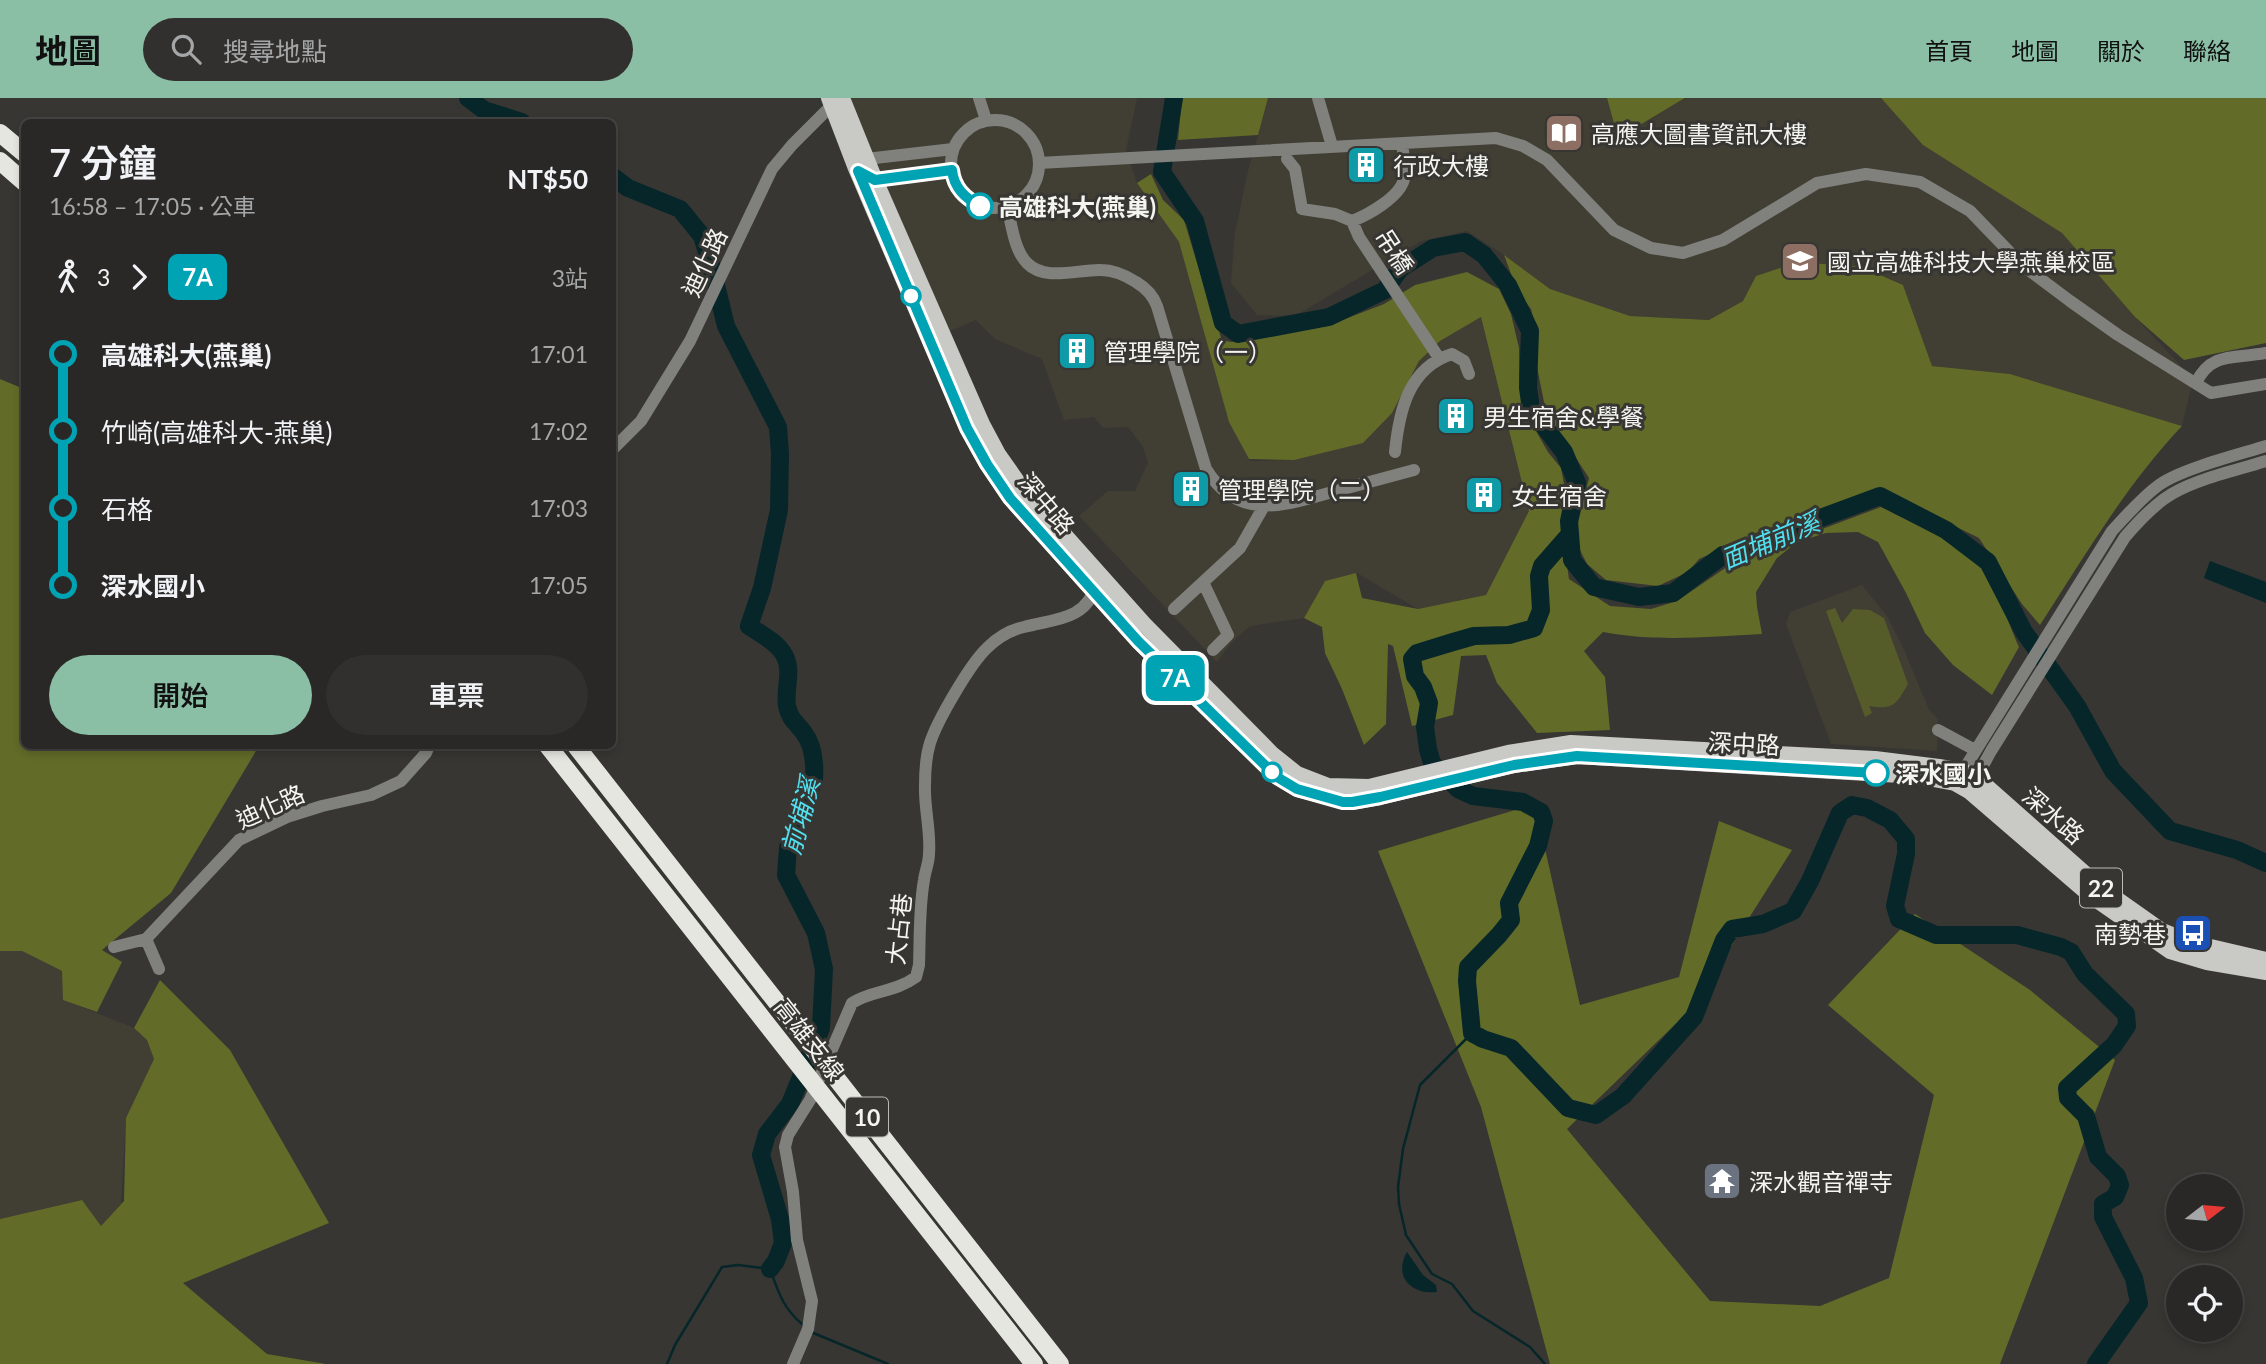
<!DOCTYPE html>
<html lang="zh-TW">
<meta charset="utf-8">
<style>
:root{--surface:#292826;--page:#31302e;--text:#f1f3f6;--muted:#a5a6a7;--line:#454443;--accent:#8abfa5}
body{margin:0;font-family:Lato,"Noto Sans TC",sans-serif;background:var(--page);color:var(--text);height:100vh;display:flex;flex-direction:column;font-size:26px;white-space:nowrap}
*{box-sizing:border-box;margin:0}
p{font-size:23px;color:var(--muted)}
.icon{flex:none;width:38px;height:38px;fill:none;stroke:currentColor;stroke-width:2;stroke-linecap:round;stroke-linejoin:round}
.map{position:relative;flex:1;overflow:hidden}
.side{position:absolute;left:21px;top:21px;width:595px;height:630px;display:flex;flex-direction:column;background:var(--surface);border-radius:10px;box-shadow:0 4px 10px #0003,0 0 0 2px var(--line)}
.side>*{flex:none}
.badge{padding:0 14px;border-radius:10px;font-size:24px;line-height:46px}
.needle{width:46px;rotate:74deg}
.buttons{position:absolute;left:2166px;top:1076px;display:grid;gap:14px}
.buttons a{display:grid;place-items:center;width:77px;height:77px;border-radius:50%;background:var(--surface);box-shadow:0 4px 10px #0003,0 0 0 2px var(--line);font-size:35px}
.map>.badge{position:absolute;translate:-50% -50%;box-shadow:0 0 0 4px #fff}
.legs{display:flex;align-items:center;gap:10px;height:77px;padding:0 28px;font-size:23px}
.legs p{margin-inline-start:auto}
.summary{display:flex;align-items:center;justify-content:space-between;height:119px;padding:0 28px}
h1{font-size:38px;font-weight:600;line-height:52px}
.action{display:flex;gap:14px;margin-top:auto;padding:14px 28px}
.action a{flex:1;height:80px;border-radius:42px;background:var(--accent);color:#111;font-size:28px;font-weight:600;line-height:80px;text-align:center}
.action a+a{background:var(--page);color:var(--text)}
ul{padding:0 28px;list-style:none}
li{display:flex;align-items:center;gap:24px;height:77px;font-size:26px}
li i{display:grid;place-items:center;width:10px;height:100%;margin:0 9px;background:currentColor}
li i::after{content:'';width:18px;height:18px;margin:-9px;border:5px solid;border-radius:50%;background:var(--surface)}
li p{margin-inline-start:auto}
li:first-child i{background:linear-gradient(#0000 50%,currentColor 0)}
li:last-child i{background:linear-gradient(currentColor 50%,#0000 0)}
header{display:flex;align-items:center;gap:42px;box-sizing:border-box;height:98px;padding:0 35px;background:var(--accent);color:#111}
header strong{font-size:33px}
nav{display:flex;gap:38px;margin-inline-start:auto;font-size:24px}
.search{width:490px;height:63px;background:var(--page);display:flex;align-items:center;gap:18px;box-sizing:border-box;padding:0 24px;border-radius:38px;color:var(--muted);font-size:26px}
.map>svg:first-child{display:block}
</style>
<header>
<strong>地圖</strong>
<div class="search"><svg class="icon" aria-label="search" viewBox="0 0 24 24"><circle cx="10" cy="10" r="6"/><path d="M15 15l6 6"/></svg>搜尋地點</div>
<nav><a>首頁</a><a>地圖</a><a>關於</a><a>聯絡</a></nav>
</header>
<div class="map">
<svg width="2266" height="1266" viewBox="0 0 2266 1266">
<rect width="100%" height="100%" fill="#373632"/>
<!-- built -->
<path fill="#413f34" d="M851 0H1137L1126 52 1137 85 1179 144 1229 323 1250 363 1294 362 1392 315 1419 263 1440 243 1481 219 1529 413 1486 497 1418 511 1357 475 1325 483 1304 520 1250 528 1232 544 1217 564 1079 418 1108 393H1135L1148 365 1143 349 1128 329 1103 330 1094 319 1064 322 1042 261 995 241 976 222 948 234 859 25Z
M1268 0H1607L1618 40 1686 0H1881L1923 47 1993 87 2062 135 2135 219 2193 281 2182 328 2010 276 1932 268 1903 187 1862 169 1798 164 1756 178 1743 203 1709 222 1630 218 1550 191 1504 157 1467 133 1421 143 1295 218 1257 217 1231 185 1235 135 1248 73Z
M1862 487 1887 518 1905 554 1929 612 1938 621 1937 653 1831 646 1786 526 1790 514Z
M0 853H22L62 873 64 902 134 930 147 942 154 961 126 1020 121 1106 101 1128 81 1102 0 1121Z"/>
<!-- green -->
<path fill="#555c2a" d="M1835 510 1842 525 1853 511 1870 512 1884 520 1908 586C1896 607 1893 612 1869 608L1872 615 1865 619 1826 513Z"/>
<!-- forest -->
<path fill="#626b28" d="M1182 0H1268L1258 37 1178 42Z
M1607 0H1685L1618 40Z
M1881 0H2266V245L2184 262 2135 219 2062 135 1923 47Z
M1151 76 1163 102 1184 122 1208 201 1222 242 1231 244 1332 226 1384 206 1415 187 1467 174 1499 191 1511 216 1519 250V286L1524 312 1548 354 1561 370 1565 391 1562 432 1569 481 1610 508 1651 511 1677 503 1734 464 1881 409C1914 426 1952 441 1978 467 1995 483 2009 527 2019 549L1992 597 1953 567 1925 535 1906 495 1878 444 1858 434 1826 435 1797 444 1777 460 1756 494 1757 509 1762 536C1709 539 1655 544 1603 534L1584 553 1605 579 1610 632 1537 635 1497 585 1486 557 1461 558 1453 617 1412 628 1393 548 1388 546 1386 626 1364 647 1342 591 1325 555 1322 529 1304 520 1325 483 1356 475 1362 500 1418 511 1486 497 1529 413 1481 219 1440 243 1419 263 1392 315 1363 345 1294 362 1249 361 1229 324 1179 144 1137 85Z
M1504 157 1550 191 1630 218 1709 222 1743 203 1756 178 1798 164 1862 169 1903 187 1932 268 2010 276 2182 328C2126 387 2084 459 2040 527L2022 506 1979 440 1883 393 1760 433 1699 461 1688 474 1658 488 1606 482 1587 466 1578 448V425L1589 380 1546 314 1537 269 1536 230 1531 211 1517 192Z
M0 281 24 291V648H259L171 795 102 852 122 864 97 914 63 902 62 873 22 853H0Z
M1535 706 1580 907 1679 879 1719 723 1792 752 1692 910 1567 1031 1710 1203 1820 1208 1889 1180 1934 997 1828 907 1915 816 2030 892 2115 962 2000 1266H1550L1481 1009 1378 753Z
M160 882 230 952 329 1125 183 1185 267 1256 326 1266H0V1121L82 1102 101 1128 124 1103 126 1020 154 961 147 942 134 930Z"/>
<!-- water -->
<path fill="#06262a" d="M2210 463 2266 484V505L2204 480Z
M1407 1154 1423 1177 1436 1187 1437 1194C1411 1197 1393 1178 1407 1154Z"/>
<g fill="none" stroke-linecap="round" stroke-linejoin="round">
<!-- stream -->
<path stroke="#06262a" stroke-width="2.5" d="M1472 935 1420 987 1403 1051 1398 1089 1399 1106 1406 1137 1432 1176 1452 1186 1473 1213 1530 1249 1545 1266
M811 1234 888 1266
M667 1266 675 1247 722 1169 738 1167 770 1171C779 1196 783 1210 803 1227"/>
<!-- river -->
<path stroke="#06262a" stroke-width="18" d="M468 0 484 12 522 24
M1174 0 1162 74 1195 123 1223 225 1238 236 1329 219 1385 192 1400 171 1433 150 1465 144 1484 157 1508 187 1530 233 1528 290 1531 311 1564 354 1577 385 1569 423 1572 462 1594 489 1639 499 1673 495 1723 457 1748 451 1815 422 1880 398 1946 432 1988 464 2024 534 2077 608 2113 673 2170 733 2237 752 2266 765
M612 78 628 90 680 111 702 138 711 167 726 228 778 329 780 356 779 412 762 490 749 528C761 536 775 543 783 555 794 571 784 591 787 608 790 622 796 624 804 635 813 647 815 666 814 681L788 750 786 777 816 835 824 871 821 930 790 1006 767 1036 761 1057 780 1121 783 1145 776 1163 770 1171
M1570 436 1542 468 1539 478 1541 512 1534 530 1509 537 1474 538 1453 544 1417 555 1412 561 1415 578 1423 589 1429 605 1425 629 1428 651 1432 665 1458 691 1473 698 1523 704 1541 714 1544 723 1538 748 1509 805 1511 822 1499 837 1468 869 1467 883 1472 935 1483 941 1511 950 1568 1010 1596 1017 1623 998 1694 919 1724 842 1732 831 1763 826 1793 813 1810 783 1840 715 1852 707 1867 710 1890 722 1906 741V756L1895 808 1899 821 1936 837H2017L2061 849 2071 854 2085 876 2126 916 2127 928 2114 947 2067 990 2068 1000 2086 1018 2098 1059 2117 1078 2120 1087 2115 1099 2103 1106V1119L2134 1180 2139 1205 2096 1266"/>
<!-- minor -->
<path stroke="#80807d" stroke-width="12" d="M979 0 986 22
M1318 0 1332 48
M951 66a44 44 0 1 1 88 0a44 44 0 1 1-88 0Z
M1287 61 1295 71 1302 111 1335 116 1352 123 1359 139 1439 260
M1039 65 1496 40 1523 48 1547 62 1614 132 1651 150 1683 155 1723 142 1817 85 1866 76 1920 84 1970 113 2022 167 2070 203 2118 237 2211 295 2266 286
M863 66 866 61 953 51
M869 79 875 82 952 72
M1007 109C1012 127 1014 152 1027 165 1045 184 1079 171 1101 172 1114 172 1125 177 1136 184 1146 190 1153 197 1157 208L1206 371C1239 425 1286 407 1336 393 1362 386 1388 379 1414 372
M1352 123C1368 117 1400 99 1404 81 1406 73 1404 62 1403 53
M2196 285C2211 253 2236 261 2266 255
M612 352 641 323 690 243 772 71 792 47 832 7 839 3
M1395 354C1399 314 1408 270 1452 256L1464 263 1469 276
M1203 484 1228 537 1213 552
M1174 511 1240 450 1264 408
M1938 632 1975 652
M1958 681 2112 433C2127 417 2141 400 2159 387 2181 371 2237 357 2266 348
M1973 686 1991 653 2125 439C2137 425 2149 412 2164 401 2190 382 2235 373 2266 363
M146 841 239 742 287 719 322 708 371 697 401 683 426 655 429 648
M146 841 159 871
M114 849 146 841
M793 1266 808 1231 812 1203 797 1142 793 1094 785 1049 788 1037 810 1002 852 905C872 892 894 895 916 879L919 867C920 839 919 810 924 782 925 773 929 765 929 756 931 733 924 710 925 687 925 674 926 658 930 645 937 623 970 566 987 550 997 540 1010 532 1024 529 1053 521 1087 523 1096 486"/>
<!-- major -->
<path stroke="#c9c9c5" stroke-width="16" d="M829 0 855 68 967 330 987 366 1010 400 1138 543 1277 679 1297 691 1344 703 1352 704 1380 699 1514 667 1577 658 1917 678 1955 685 1969 693 2091 798 2170 853 2207 864 2266 874
M842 0 875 82 982 326 998 356 1019 386 1144 526 1272 656 1297 676 1328 688 1369 689 1508 655 1571 645 1875 661 1939 669 1962 673 1977 680 2101 790 2162 833 2189 844 2266 862"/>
<!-- highway -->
<path stroke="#e6e6e1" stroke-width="18" d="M0 35 24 55
M0 63 24 84
M548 648 1034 1266
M576 648 1060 1266"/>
</g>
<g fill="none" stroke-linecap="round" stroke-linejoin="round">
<!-- line-1 casing -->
<g stroke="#fff" stroke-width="16">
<path id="line-1" d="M980 108C965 100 954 90 952 72L875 82 858 73 967 330 987 366 1010 400 1138 543 1277 679 1297 691 1343 704H1352L1380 699 1514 667 1577 658 1876 675"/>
</g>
<!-- line-1 -->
<use href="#line-1" stroke="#00a3b4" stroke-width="10"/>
</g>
<!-- icons -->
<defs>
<g id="library-square" transform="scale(2.0125)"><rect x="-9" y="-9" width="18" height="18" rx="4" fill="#8d6e63" stroke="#373632"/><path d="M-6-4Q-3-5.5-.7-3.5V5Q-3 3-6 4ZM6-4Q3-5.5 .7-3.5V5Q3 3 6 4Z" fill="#fff"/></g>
<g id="building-square" transform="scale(2.0125)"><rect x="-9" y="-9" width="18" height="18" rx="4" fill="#0f9aa8" stroke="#373632"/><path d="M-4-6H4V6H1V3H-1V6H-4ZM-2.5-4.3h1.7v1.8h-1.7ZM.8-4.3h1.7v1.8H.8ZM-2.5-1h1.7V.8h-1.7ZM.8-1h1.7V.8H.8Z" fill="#fff"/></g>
<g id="university-square" transform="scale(2.0125)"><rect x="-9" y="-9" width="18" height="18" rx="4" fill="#8d6e63" stroke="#373632"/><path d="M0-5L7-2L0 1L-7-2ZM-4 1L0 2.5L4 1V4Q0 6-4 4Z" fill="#fff"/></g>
<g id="bus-square" transform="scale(2.0125)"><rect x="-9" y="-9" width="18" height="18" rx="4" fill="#1a4fb4" stroke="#373632"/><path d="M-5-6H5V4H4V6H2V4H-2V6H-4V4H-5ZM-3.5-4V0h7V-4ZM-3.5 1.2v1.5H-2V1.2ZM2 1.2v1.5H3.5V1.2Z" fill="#fff"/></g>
<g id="temple-square" transform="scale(2.0125)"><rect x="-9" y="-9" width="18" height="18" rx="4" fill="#6b7280" stroke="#373632"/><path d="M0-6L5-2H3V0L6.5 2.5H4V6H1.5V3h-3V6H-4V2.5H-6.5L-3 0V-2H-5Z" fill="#fff"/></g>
</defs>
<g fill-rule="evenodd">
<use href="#library-square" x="1564" y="35"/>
<use href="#building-square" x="1366" y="67"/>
<use href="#university-square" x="1800" y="163"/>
<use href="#building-square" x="1077" y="253"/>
<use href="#building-square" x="1456" y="318"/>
<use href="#building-square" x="1191" y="391"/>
<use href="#building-square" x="1484" y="397"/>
<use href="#bus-square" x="2193" y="835"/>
<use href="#temple-square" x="1722" y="1083"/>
</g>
<!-- markers -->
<g fill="#fff" stroke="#00a3b4" stroke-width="3.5">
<circle cx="980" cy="108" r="12"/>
<circle cx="911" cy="198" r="9"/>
<circle cx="1272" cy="674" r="9"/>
<circle cx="1876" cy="675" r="12"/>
</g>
<g text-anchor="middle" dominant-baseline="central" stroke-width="6" stroke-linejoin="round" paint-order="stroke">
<!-- shield labels -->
<g fill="#373632" stroke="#bbbbb8" stroke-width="2">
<rect x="2080" y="770.5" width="42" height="39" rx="5"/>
<rect x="846" y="999.5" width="42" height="39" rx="5"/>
</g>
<g font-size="23" font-weight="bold" fill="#f4f4f1">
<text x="2101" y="790">22</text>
<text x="867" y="1019">10</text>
</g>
<!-- poi labels -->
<g font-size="24" fill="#f4f4f1" stroke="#373632" text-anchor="start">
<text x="1591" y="35">高應大圖書資訊大樓</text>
<text x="1393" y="67">行政大樓</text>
<text x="1827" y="163">國立高雄科技大學燕巢校區</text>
<text x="1104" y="253">管理學院（一）</text>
<text x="1483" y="318">男生宿舍&amp;學餐</text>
<text x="1218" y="391">管理學院（二）</text>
<text x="1511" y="397">女生宿舍</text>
<text x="2166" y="835" text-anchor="end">南勢巷</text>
<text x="1749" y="1083">深水觀音禪寺</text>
</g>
<!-- stop labels -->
<g font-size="24" font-weight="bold" fill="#f4f4f1" stroke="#373632" text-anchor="start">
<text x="999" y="108">高雄科大(燕巢)</text>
<text x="1895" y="675">深水國小</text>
</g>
<!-- street labels -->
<g font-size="24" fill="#f4f4f1" stroke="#373632">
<text transform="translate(1395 153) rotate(57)">吊橋</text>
<text transform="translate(704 164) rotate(-65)">迪化路</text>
<text transform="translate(1047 405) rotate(50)">深中路</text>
<text transform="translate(1744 645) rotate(3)">深中路</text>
<text transform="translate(270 708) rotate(-24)">迪化路</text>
<text transform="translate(2054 717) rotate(41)">深水路</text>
<text transform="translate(898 831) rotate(-84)">大占巷</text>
<text transform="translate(810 941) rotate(52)">高雄支線</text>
</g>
<!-- water labels -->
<g font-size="26" font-style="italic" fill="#51dff0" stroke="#373632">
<text transform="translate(1770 442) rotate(-23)">面埔前溪</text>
<text transform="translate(800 718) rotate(-75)">前埔溪</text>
</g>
</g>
</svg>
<div class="buttons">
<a><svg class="needle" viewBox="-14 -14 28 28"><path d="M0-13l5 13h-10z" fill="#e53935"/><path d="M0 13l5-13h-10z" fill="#a5a6a7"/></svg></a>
<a><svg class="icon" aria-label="locate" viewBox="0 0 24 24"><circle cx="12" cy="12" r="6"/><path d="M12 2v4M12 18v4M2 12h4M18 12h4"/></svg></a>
</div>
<b class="badge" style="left:1175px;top:580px;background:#00a3b4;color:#fff">7A</b>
<section class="side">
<div class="summary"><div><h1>7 分鐘</h1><p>16:58 – 17:05 · 公車</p></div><b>NT$50</b></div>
<div class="legs"><svg class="icon" aria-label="walk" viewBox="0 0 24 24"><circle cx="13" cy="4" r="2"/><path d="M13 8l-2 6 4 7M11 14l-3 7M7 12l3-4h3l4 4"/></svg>3<svg class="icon" aria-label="forward" viewBox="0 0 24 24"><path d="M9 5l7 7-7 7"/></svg><b class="badge" style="background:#00a3b4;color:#fff">7A</b><p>3站</p></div>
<ul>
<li><i style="color:#00a3b4"></i><b>高雄科大(燕巢)</b><p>17:01</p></li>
<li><i style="color:#00a3b4"></i><span>竹崎(高雄科大-燕巢)</span><p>17:02</p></li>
<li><i style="color:#00a3b4"></i><span>石格</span><p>17:03</p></li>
<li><i style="color:#00a3b4"></i><b>深水國小</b><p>17:05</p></li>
</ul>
<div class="action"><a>開始</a><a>車票</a></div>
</section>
</div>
